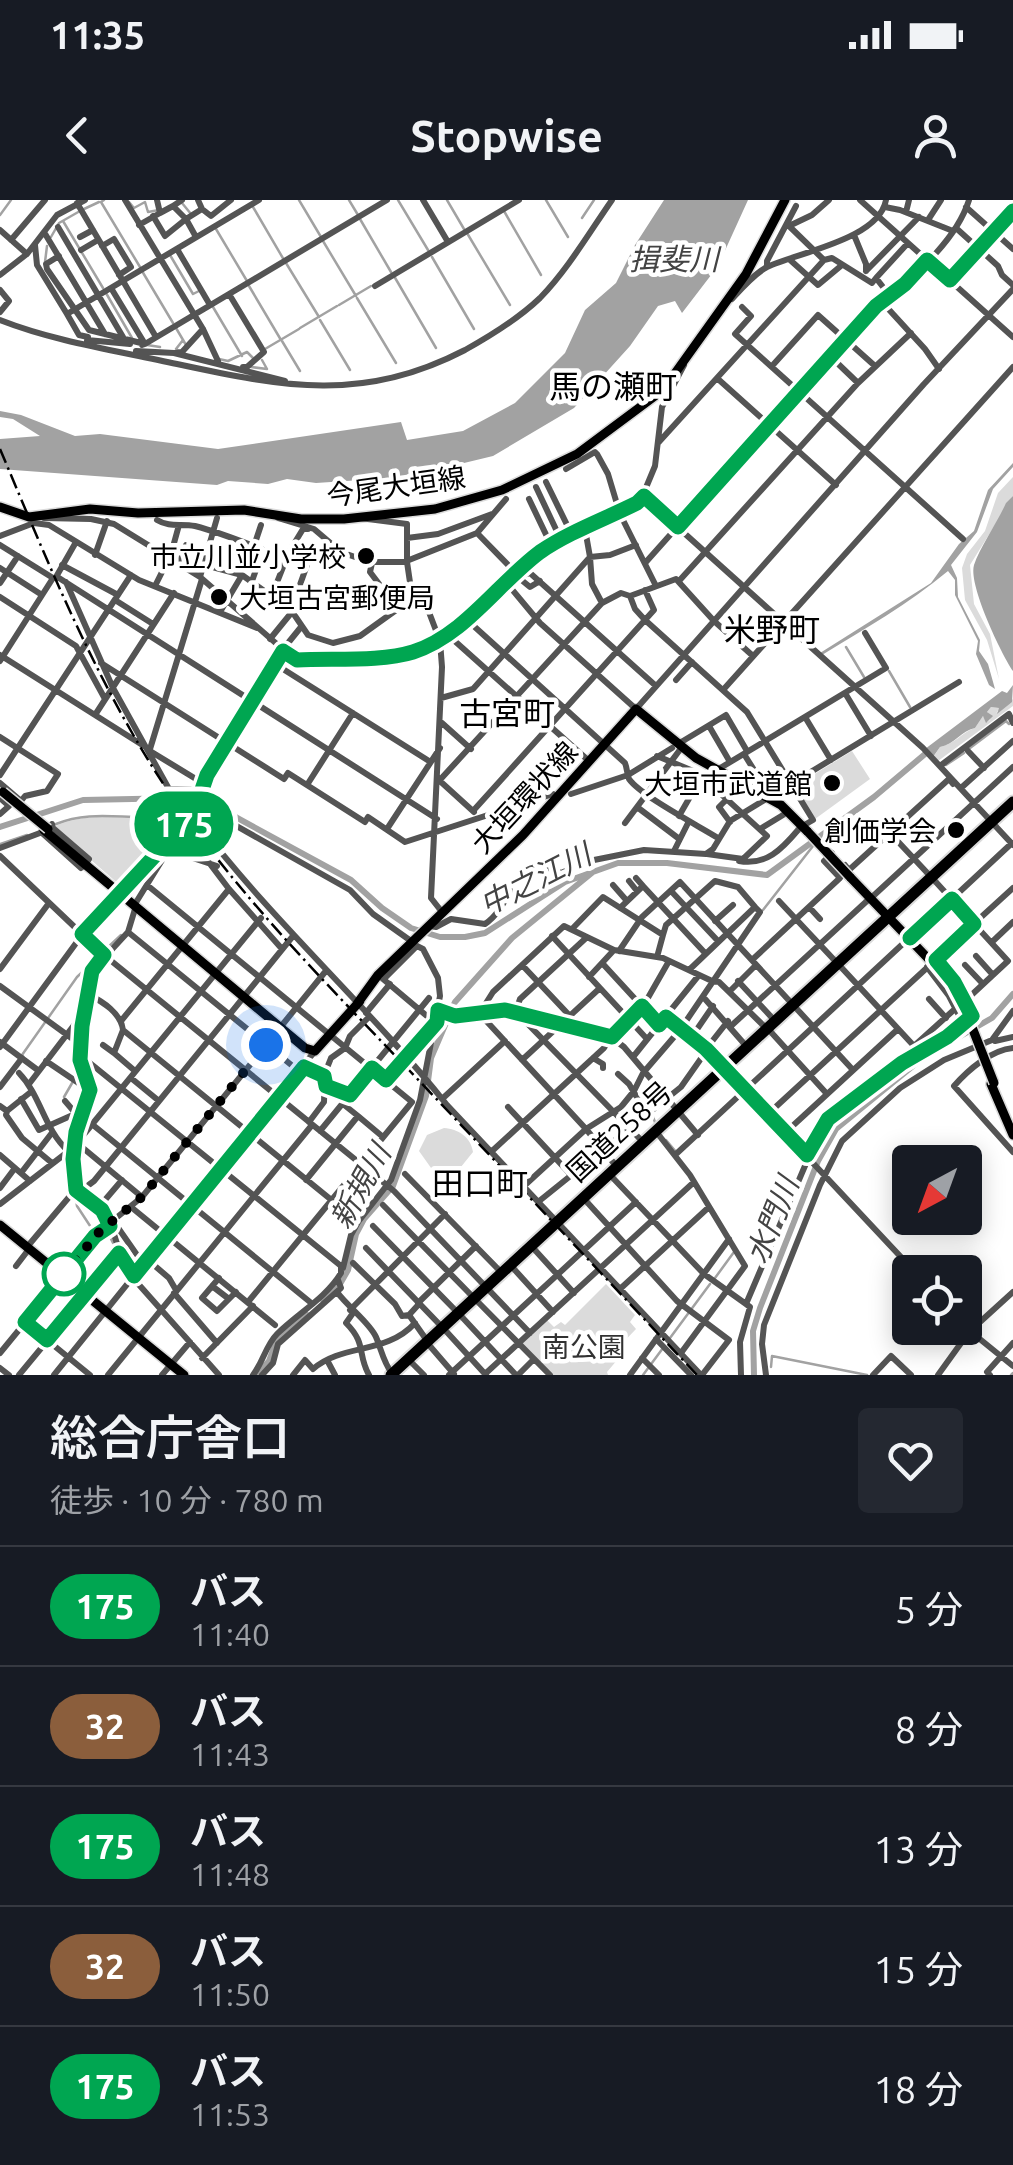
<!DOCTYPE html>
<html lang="ja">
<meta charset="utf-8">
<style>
:root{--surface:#171b24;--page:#242831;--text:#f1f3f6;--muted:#9ea1a6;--line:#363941}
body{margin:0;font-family:Ubuntu,"Noto Sans JP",sans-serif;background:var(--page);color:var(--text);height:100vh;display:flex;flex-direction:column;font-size:38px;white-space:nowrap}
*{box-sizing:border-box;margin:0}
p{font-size:32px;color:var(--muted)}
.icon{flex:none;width:55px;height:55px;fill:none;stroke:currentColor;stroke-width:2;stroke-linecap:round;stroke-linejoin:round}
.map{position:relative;height:1175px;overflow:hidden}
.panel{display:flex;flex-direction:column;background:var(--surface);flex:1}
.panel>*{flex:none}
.badge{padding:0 20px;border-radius:32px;font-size:35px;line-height:65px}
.needle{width:65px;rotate:221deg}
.controls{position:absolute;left:892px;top:945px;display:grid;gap:20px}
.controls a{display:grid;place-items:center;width:90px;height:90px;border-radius:10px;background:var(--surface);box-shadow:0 5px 25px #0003;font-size:50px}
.you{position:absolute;width:50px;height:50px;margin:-25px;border:8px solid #fff;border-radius:50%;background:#1a73e8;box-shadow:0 0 0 15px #1a73e833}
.map>.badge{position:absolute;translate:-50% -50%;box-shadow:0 0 0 5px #fff}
.round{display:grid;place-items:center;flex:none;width:105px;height:105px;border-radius:10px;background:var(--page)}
.summary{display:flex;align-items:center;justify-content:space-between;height:170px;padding:0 50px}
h1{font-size:48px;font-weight:600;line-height:75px}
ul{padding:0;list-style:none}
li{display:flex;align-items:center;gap:30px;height:120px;padding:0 50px;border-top:2px solid var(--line)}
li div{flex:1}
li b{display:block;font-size:38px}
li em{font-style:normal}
li .badge{min-width:110px;font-weight:700;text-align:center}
.status{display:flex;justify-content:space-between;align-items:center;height:70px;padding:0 50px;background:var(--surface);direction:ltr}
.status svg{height:28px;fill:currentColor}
header{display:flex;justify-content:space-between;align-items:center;height:130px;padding:0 50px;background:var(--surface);font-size:45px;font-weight:600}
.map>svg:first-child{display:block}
</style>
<div class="status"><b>11:35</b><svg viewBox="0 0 49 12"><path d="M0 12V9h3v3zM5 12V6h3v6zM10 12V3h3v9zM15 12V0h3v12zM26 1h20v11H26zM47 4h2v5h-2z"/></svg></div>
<header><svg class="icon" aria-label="back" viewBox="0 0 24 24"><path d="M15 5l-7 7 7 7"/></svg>Stopwise<svg class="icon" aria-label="person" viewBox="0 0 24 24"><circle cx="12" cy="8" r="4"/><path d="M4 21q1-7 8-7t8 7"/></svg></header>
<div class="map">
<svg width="1013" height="1175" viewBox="0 0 1013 1175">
<rect width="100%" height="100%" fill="#fff"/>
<!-- green -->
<path fill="#dbdbdb" d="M1013 277V296L970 365 974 404 990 434 999 479 987 440 965 400 962 368 967 354 985 331 998 293Z
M1013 499V506L938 561 934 556 940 547C955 544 962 532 975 528L983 516 987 522 990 520 991 515 987 512 991 507 1000 508 996 513Z
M852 551 870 579 815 619 795 586Z
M181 614 183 618 165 647 122 687 53 627C99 606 138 627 181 614Z
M444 928C458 929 471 937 473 952L448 983 441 982 419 951 427 935Z
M606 1084 635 1115 630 1122 636 1129 613 1153 618 1159 607 1172 608 1175H552L520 1145 547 1120 554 1127 561 1122 565 1125Z"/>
<!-- water -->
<path fill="#a2a2a2" d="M664 0H748L718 66 682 113 675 101 658 106 630 146 574 208 493 256 406 277 316 283 287 279 268 284 228 281 217 285 0 269V239L40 236 13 219 0 217V211L21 215 75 236 100 234 218 249 401 222 407 240 463 231 515 203 565 153 585 110 616 83 635 45Z
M1013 263V267L993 289 977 332 951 365 957 378 958 397 980 440 979 451 988 464 995 489 989 485 976 454 978 441 955 395V380L948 371C907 405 866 428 822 455L820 453 931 383 959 344 974 331 988 290Z
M1013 296V471C1002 455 968 385 974 365 980 347 997 323 1006 303Z
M1013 485 1012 502 997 514 999 508 991 507 987 512 993 516 986 523 983 516 975 528C961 531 955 544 940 547L933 557 925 549 1002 491 1007 493Z"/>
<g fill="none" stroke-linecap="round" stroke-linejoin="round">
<!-- stream -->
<path stroke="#a2a2a2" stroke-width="2.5" d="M104 0 101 2 140 67
M299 0 321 37
M349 0 358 15
M398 0 428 50
M447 0 464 29
M546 0 568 37
M129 2 134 8 145 2 148 12 159 10
M182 3 191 14
M253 7 284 60
M84 9 99 2
M504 11 541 75
M0 15 11 0
M582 18 594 0
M360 19 391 72
M63 21 103 88
M216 29 247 81
M467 33 510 105
M51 37 59 23 80 11
M323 41 356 96
M170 55 193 94 199 91
M432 57 474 129
M45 62 47 46
M286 63 319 117
M142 71 173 123
M394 76 436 148
M249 86 281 140
M106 93 132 138
M357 98 396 163
M339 105 371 86
M213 107 242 156
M320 120 350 170
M176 128 186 145
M300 128 337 106
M282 141 300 171
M147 145 160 147
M265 149 299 129
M179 151 176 149 183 140
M219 159 228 161 247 152 253 158
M251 167 267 169 262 160
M846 447 864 477
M889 471 910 507
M970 548 1006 521 1009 524
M946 565 964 553
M190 609 192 599
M56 624C88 611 117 618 150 617 164 617 176 614 189 611
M0 644 27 635
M763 710 813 646
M105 750 121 735
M92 767 97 758
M79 836 82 819
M22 855 77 777 92 763
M655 887 648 903 656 925
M64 897 75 878 78 859
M666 940 677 953
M75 994 77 1006 96 1035
M106 1029 115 1047
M715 1078 734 1052
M670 1138 710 1084
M771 1167 772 1156 867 1175
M643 1175 663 1148
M1011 1175 1013 1173"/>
<!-- river -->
<path stroke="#a2a2a2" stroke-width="6" d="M0 627 83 600 182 598 208 602 351 680 382 708 411 728 440 737H465L485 733 565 682 618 663H667L767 675 874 597 931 549
M323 1100 340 1084 348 1070 356 1034 364 1019 393 986 426 896 431 858 455 802 512 738 593 672
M257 1175 269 1161 277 1139 307 1115
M754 1175 753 1131 760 1108 818 961 836 929 924 857 992 818 1013 794"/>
<!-- major casing -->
<g stroke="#dbdbdb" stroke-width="12">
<path id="major" d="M0 307 29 317 90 309 138 313 244 310 301 319H344L435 309 502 290 577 254 663 190 746 74 785 0
M636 509 696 558 781 605 808 632
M44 630 305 848 315 851
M850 677 941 772 966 812
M357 804 378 775 523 635 636 509
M315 851 360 801
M991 884 1013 935
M0 1025 184 1175"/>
</g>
<!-- highway casing -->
<g stroke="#dbdbdb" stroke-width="15">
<path id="highway" d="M391 1175 1013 602"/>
</g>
<!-- minor -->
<path stroke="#545454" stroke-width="6" d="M125 0 203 129 218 161
M198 0 202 9
M423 0 448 42
M829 0 812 15 789 26 824 60 832 58 872 83 876 78
M860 0 1013 137
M77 3 156 137
M173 6 182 0
M885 7 900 10 953 31
M966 7 1013 49
M906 12 909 0
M153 16 165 36 186 19 173 6 160 13
M928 20 941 0
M139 25 160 13 157 0
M58 27 123 137
M956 28 998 66 1002 75 1013 85
M0 30 27 54
M44 32 105 134
M854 35 866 64V71
M80 37 93 30
M196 37 186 19 202 9 211 16 231 0
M11 40 45 0
M35 45 37 65 67 114 259 0
M102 46 114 39 131 67 119 75
M177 49 210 105
M81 50 98 40
M59 56 46 64 47 69 89 130 145 144 387 0
M789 59 818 85 842 65
M767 67V61L796 6
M866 71 919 17
M0 75 27 54 57 15 85 0
M950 80 1013 11
M375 86 519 0
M111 88 145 144 142 145
M0 90 9 101 0 112
M229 94 264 152 247 167H243
M890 96 876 78 908 43
M732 99C742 88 754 74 767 67 800 52 879 39 886 0
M882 102 925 149 939 169
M742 107 751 116 735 134 963 339
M67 114 79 135 88 137
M0 120C56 142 119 151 177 164 284 187 363 203 465 150 492 135 518 119 540 98 568 69 589 33 612 0
M87 140 130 144
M136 151 174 153 285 181
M176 153 182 152 203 129
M831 157 858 183
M772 166 818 115 875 166
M718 179 836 285
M658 243 824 60
M566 269 595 252 597 254 608 274 620 314 656 386
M546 282 572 335
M536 287 561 340
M643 296 923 548 1013 645
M529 299 551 345
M44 318 91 319 114 324 200 377 294 459 404 454 440 441 543 351 640 302 655 266 662 207 684 165
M278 318 314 329 341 352 369 362H404L477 333 506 299
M360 318 407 324V362L412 396 427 407 440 441 442 467 431 698 442 712
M157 320C170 328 181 323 195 326 226 334 256 347 286 359
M477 333 515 372
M0 336 34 323 49 325 139 380 257 428
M407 338 438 334 492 314
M0 345 53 378
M254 346 261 325
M95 355 107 321
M286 358 307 365 291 410
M646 362 849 134C887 94 952 54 969 0
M372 363 370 372 398 409
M179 364 186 345 208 353
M62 365 118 395
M205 365 242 375 291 410 308 435 333 443 360 436 413 398
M0 368 42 395
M233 372 251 346
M56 377 76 342
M200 377 217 318
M509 377 512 379 530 373 656 486
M519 378 530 387 540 381
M252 381 263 350
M505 381 540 423 636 509 924 184 1013 89
M679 381 858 183 911 133
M66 382 113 488 169 589 200 590
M0 383 18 356
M155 386 171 354 179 325
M272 395 289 352 303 329H308
M0 397 76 446 105 499
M115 400 153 424
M602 403 592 384 590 357 610 355 636 345
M220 412 242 375
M466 419 625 563C627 568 627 574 629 579 641 596 699 626 718 638
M301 427 284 448 203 583 195 611 198 623C274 723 369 807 447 905L701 1175
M448 435 589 561
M270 439 292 412
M0 455 144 546
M753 456 714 421 676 379 630 396 635 409 645 420 747 512 813 620 806 624
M0 461 53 378H59L437 619
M101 463 284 579 288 573 365 622 368 617 405 642 553 594
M275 464 429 561
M676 480 692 462
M723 490 1013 167
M845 493 871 536
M441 498 473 489 590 357 585 329
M95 515 174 393
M805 517 831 560
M442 523 471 549
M709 526 730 562
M0 537 58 574 47 591 25 596 21 601 0 583
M678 544 726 515 747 551
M150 549 202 379
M150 551 196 579
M968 551 984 568
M744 554 769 594
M657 556 698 573 767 636 743 659 707 654
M940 566 1009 514 1013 523
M717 570 886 468 865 433
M0 575 131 375
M438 582 602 403 621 393 630 396
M441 582 474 612
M307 585 353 513
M961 588 1013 541
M571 594 628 575 672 548
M0 598 9 606 0 614
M727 599 719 607 730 622
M637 607 678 638
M195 609 217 615 350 690 373 714 411 741
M473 611 654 410 645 390
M679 616 702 576
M625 623 679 551
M52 624 53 628 89 659 87 662
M182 627 229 689 282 749
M387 629 440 548
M760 629 783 615
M41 632 81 668 84 665
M890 633 932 678
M0 648 40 633
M674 651 689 621
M0 656 104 755 394 991 530 1133
M739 661C766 666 782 649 798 630
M845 665 849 670 949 579 953 584
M934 680 1008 761 965 801
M629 681 637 691
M147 685 412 902
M613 685 627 701
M643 686 705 753
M671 691 718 741
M871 698 1013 567
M779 701 838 764
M135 704 190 615 194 613
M809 707 820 719
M620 708 643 686 636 678
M135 709 128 732 92 771 79 854 90 890 76 932 77 943 142 997
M715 721 733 705
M431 726 436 727 451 719 485 724C516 703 513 648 561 673L589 661 644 650 706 654 713 649 730 621 959 482
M572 729 603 697 663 735 657 757
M128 732 300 872
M82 733 162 648 217 666
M663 735 666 725 715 681 738 687 755 707
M552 736 647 839
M910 738 1012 643
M992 742 1013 722
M619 751 642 717 680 682 853 870
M976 756 993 775
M752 760 840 678 824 661 832 653
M932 762 1013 688
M603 764 659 825
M522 765 570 816
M965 765 983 784
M840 766 914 846 956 808
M927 767 949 796 963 823
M943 768 966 803
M0 769 49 703
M589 777 614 750
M383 779 434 822 386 880
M738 781 775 821
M0 786 81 845
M730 791 756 765
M88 794C103 802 121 813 123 830L356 1020
M246 794 293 736
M705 799 747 847
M929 799 946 818
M713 806 691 838 724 868 915 1072
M438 810 455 816 505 810 611 837 624 847 698 935
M481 811 493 792 564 726 614 750 663 758 712 781 719 782 766 828
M478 812 586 929 617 967
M366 813 390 784
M515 813 520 799 586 738
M518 814 642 941
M666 817 680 830 760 712 755 707 689 770
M121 821 229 689
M283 824 325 772
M731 826 868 700
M123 830 114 853 135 871
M770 831 827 894
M995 841 1013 837
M0 842 39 871
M103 845 114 853
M0 847 82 735
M1013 848C991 850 968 870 954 886L1013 952
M706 849 728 821
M80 855 341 1066
M633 857 699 775
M593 858 603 864V868
M522 860 600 788
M46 861 80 884H88
M303 867 324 876
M19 873C41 896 44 929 68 951
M618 874 629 884 647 914
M131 878 159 901
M29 884 81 816V799
M326 886 350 895
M0 887 22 858
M21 899 39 930 75 914
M442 899 505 841
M65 901 77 915
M0 906 7 911 6 915 22 938 52 963
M508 907 571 975
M7 911 32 891
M768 914 930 765
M358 916 383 937
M309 922 324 902 325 873 331 858 345 848 350 836 369 817
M93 925 310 1102
M320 931 429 798
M786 932 898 829
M658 934 690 975 745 1066 681 1153
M491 952 604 848 615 830 645 803 669 761
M0 955 30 981
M675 955 907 740
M21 973 51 934
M405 974 501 1072
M612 977 704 1074 746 1104
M306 980 358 916 343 904
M524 986 586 929 621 907 634 891 643 873 680 830 691 838
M0 988 15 968
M78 993 94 981 243 798
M586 1001 677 1101 729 1140 702 1175
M538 1002 681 887 707 850
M0 1004 74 947
M383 1005 473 1097
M99 1007 122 980
M131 1007 275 1125
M114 1022 144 1065
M373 1026 459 1114
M27 1047 75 990
M366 1048 442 1127
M534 1049 574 1093
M148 1060 169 1078 176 1090
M353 1063 395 1104 402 1116 409 1115
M16 1066 29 1049
M343 1068 351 1035 358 1022 391 980 420 900 440 796 438 778 423 749 417 746 384 779
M513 1068 553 1112
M135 1076 120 1053 110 1022 102 1010 75 990 73 959 76 944 261 718
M133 1078 219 1175
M219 1078 202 1098 217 1111 236 1092
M212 1086 229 1099
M620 1089 709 1007
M337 1092C348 1107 370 1123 376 1137 382 1151 383 1162 393 1175
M174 1093 217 1143
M477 1101 550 1175
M248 1102 412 902
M418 1103 476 1046
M419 1104 409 1115 428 1142
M350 1110 445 1014
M353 1113 346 1123C367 1144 357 1154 369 1175
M461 1116 516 1175
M25 1122 90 1175
M965 1127 1013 1166
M445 1130 486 1175
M656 1139 691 1175
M429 1145 454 1174
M0 1153 100 1031 142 997 280 828
M202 1158 253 1106
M642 1158 659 1175
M327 1160 335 1175
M411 1162 424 1175
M0 1168 9 1175
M485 1174 694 982
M19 1175 120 1053
M54 1175 315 851
M108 1175 312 925
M162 1175 190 1142
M253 1175C263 1162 266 1145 277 1134 298 1113 325 1099 341 1073V1066
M262 1175 273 1163 278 1144 341 1088 338 1080
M293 1175 305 1160 313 1169C343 1143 386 1155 415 1123
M449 1175 636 1002
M518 1175 534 1159
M630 1175 729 1039
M741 1175 740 1142 750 1107 746 1104 822 926 902 863 947 837 977 814
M766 1175 762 1144 764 1125 820 985 842 941 900 888 944 860 992 840 1013 811
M873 1175 891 1156 911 1175
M938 1175 969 1132 1013 1092
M990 1175 987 1172 1013 1143"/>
<!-- major -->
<use href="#major" stroke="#000" stroke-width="9"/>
<!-- highway -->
<use href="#highway" stroke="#000" stroke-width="11"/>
<!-- rail -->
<path stroke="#000" stroke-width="2.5" stroke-dasharray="15 5 2.5 5" stroke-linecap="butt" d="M0 249C49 365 96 482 166 588 234 691 322 779 407 868 504 970 601 1073 697 1175"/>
<!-- major-bridge casing -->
<g stroke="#dbdbdb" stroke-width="12" stroke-linecap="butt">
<path id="major-bridge" d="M3 592 48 629
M808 632 850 677
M966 812 994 883"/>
</g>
<!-- major-bridge -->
<use href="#major-bridge" stroke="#000" stroke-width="9"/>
</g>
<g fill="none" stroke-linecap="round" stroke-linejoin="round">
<!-- line casing -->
<g stroke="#fff" stroke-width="22">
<path id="line" d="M910 738 952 699 974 724 936 760 954 782 972 816 947 837 902 863 828 919 807 955 706 849 666 817 659 825 642 806 612 837 505 810 455 816 438 810 437 822 386 880 372 868 350 895 326 886 324 876 304 867 134 1076 119 1053 47 1140 25 1122 95 1036 110 1026 102 1010 76 990 73 959 76 932 90 890 80 860 82 826 92 771 104 755 82 734 162 648 168 651 194 613 207 575 283 451 297 460C332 458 381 462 413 452 465 435 497 384 540 352 569 332 605 319 637 303L644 296 678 327 876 106 905 84 927 60 950 80 1013 11"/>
</g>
<!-- line -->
<use href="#line" stroke="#00a651" stroke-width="15"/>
<!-- walk -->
<path stroke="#000" stroke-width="10" stroke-dasharray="0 18" d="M64 1074 100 1031 142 997 266 845"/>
</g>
<!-- markers -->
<g fill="#000" stroke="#fff" stroke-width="4">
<circle cx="366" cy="356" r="10"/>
<circle cx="219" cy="397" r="10"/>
<circle cx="832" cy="583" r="10"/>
<circle cx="956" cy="630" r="10"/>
</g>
<circle fill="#fff" stroke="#00a651" stroke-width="5" cx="64" cy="1074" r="20"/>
<g text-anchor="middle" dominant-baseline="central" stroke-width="9" stroke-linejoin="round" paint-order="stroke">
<!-- street labels -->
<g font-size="28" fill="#000" stroke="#fff">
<text transform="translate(396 286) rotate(-8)">今尾大垣線</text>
<text transform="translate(524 597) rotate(-47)">大垣環状線</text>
<text transform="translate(619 931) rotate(-43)">国道258号</text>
</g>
<!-- poi labels -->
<g font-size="28" fill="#000" stroke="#fff" text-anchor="end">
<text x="346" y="356">市立川並小学校</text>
<text x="239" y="397" text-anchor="start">大垣古宮郵便局</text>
<text x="812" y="583">大垣市武道館</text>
<text x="936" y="630">創価学会</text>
</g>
<!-- park labels -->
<g font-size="28" fill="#323232" stroke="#fff">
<text x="584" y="1146">南公園</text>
</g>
<!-- water labels -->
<g font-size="30" font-style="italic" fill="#434343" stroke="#fff">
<text x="674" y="59">揖斐川</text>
<text transform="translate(535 679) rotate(-27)">中之江川</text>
<text transform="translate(360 986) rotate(-61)">新規川</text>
<text transform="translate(772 1020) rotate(-68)">水門川</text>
</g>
<!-- quarter labels -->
<g font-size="32" fill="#000" stroke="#fff">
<text x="613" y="186">馬の瀬町</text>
<text x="772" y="429">米野町</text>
<text x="507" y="513">古宮町</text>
<text x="480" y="983">田口町</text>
</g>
</g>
</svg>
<div class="controls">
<a><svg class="needle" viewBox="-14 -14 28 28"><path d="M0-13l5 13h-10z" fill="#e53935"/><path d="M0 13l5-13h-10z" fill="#9ea1a6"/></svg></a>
<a><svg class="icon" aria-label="locate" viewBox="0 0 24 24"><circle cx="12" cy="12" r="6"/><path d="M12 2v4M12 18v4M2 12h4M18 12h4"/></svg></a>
</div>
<div class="you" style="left:266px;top:845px"></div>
<b class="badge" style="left:184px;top:624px;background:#00a651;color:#fff">175</b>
</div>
<section class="panel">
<div class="summary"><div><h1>総合庁舎口</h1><p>徒歩 · 10 分 · 780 m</p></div><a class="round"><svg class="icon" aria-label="heart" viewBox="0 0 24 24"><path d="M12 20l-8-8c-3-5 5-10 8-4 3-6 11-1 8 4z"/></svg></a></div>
<ul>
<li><span class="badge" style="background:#00a651;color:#fff">175</span><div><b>バス</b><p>11:40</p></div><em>5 分</em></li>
<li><span class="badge" style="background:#8b5e3c;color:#fff">32</span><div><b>バス</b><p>11:43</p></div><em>8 分</em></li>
<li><span class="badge" style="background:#00a651;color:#fff">175</span><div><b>バス</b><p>11:48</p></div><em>13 分</em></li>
<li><span class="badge" style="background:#8b5e3c;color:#fff">32</span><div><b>バス</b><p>11:50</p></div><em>15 分</em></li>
<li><span class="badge" style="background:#00a651;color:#fff">175</span><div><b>バス</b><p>11:53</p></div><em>18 分</em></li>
</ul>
</section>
